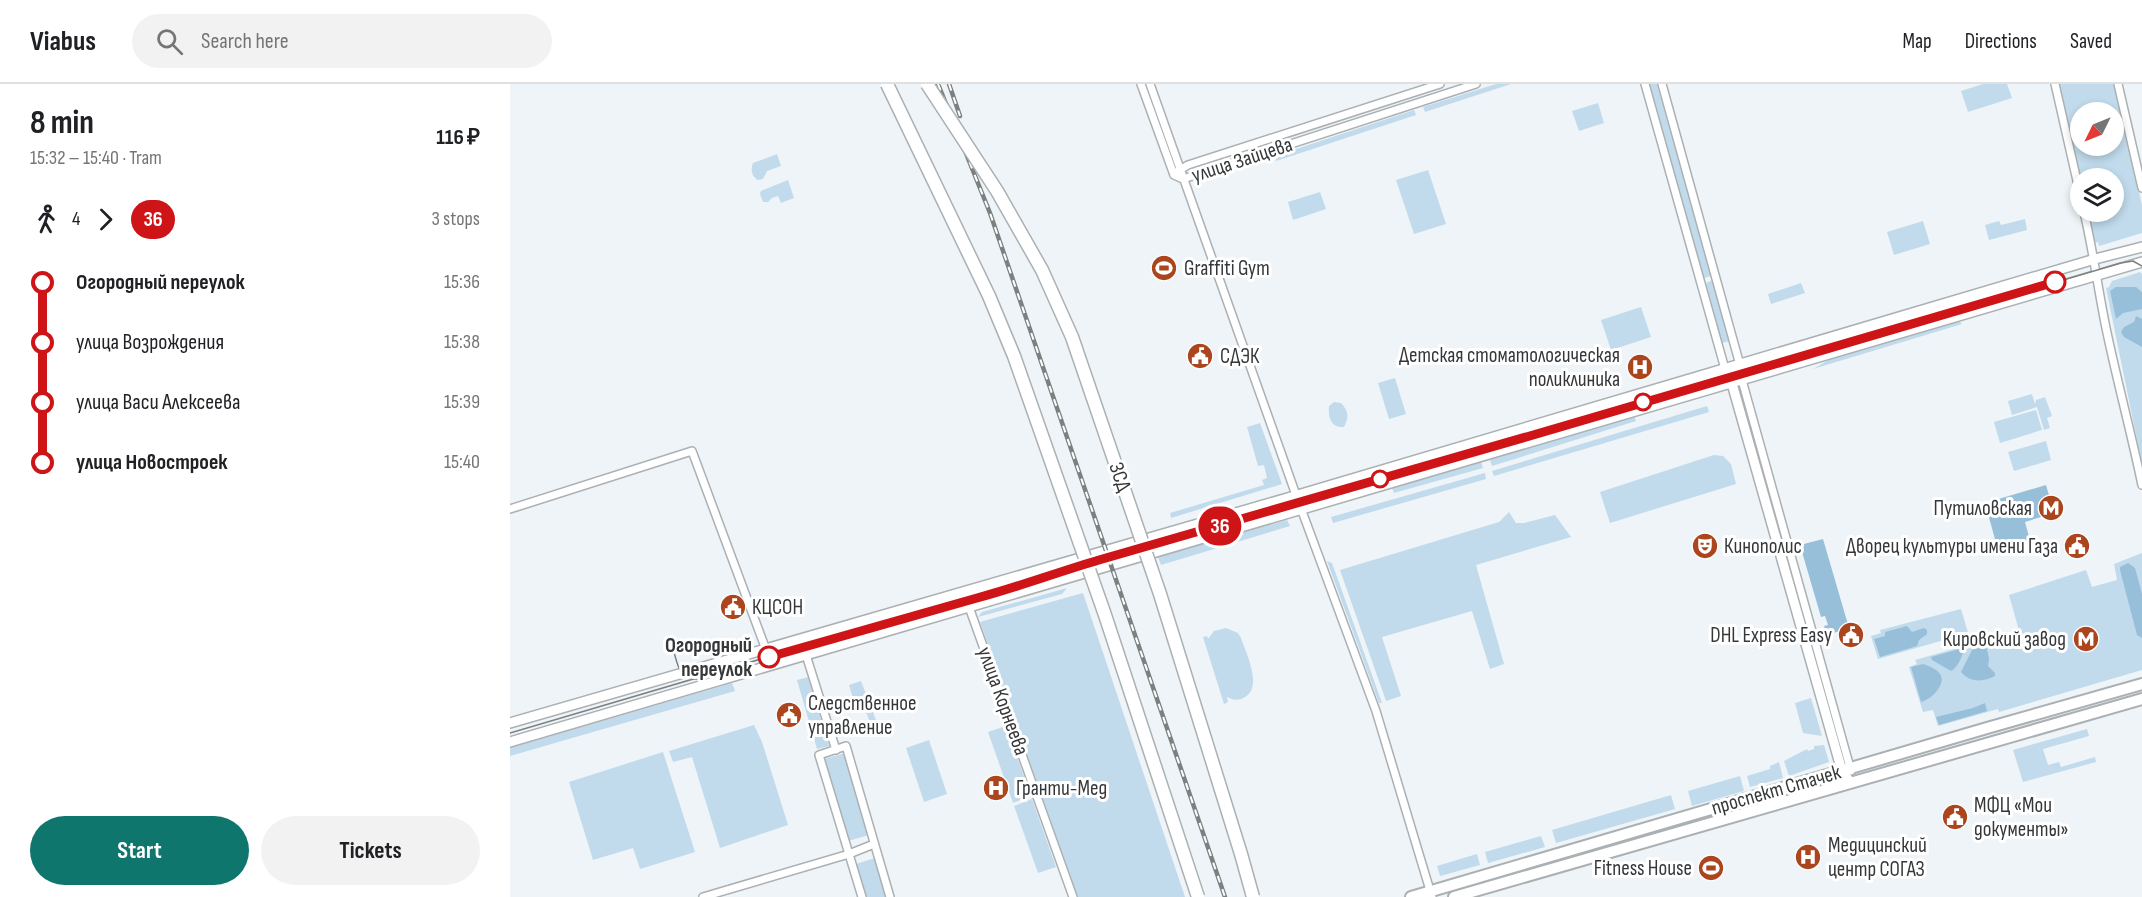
<!DOCTYPE html>
<meta charset="utf-8">
<style>
:root{--surface:#fff;--page:#f2f2f2;--text:#202124;--muted:#757577;--line:#e0e0e0;--accent:#0f766e}
body{margin:0;font-family:"Sofia Sans Condensed",sans-serif;background:var(--page);color:var(--text);height:100vh;display:flex;flex-direction:column;font-size:22px;white-space:nowrap}
*{box-sizing:border-box;margin:0}
p{font-size:20px;color:var(--muted)}
.icon{flex:none;width:33px;height:33px;fill:none;stroke:currentColor;stroke-width:2;stroke-linecap:round;stroke-linejoin:round}
.map{position:relative;flex:1;overflow:hidden}
.side{display:flex;flex-direction:column;background:var(--surface);width:510px}
.side>*{flex:none}
.badge{padding:0 12px;border-radius:20px;font-size:21px;line-height:39px}
.needle{width:39px;rotate:227deg}
.buttons{position:absolute;left:1560px;top:18px;display:grid;gap:12px}
.buttons a{display:grid;place-items:center;width:54px;height:54px;border-radius:50%;background:var(--surface);box-shadow:0 3px 9px #0003;font-size:30px}
.map>.badge{position:absolute;translate:-50% -50%;box-shadow:0 0 0 3px #fff}
.legs{display:flex;align-items:center;gap:9px;height:66px;padding:0 30px;font-size:20px}
.legs p{margin-inline-start:auto}
.headline{display:flex;align-items:center;justify-content:space-between;height:102px;padding:0 30px}
h1{font-size:33px;font-weight:700;line-height:45px}
.button{display:flex;gap:12px;margin-top:auto;padding:12px 30px}
.button a{flex:1;height:69px;border-radius:36px;background:var(--accent);color:#fff;font-size:24px;font-weight:700;line-height:69px;text-align:center}
.button a+a{background:var(--page);color:var(--text)}
ul{padding:0 30px;list-style:none}
li{display:flex;align-items:center;gap:21px;height:60px;font-size:22px}
li i{display:grid;place-items:center;width:9px;height:100%;margin:0 8px;background:currentColor}
li i::after{content:'';width:15px;height:15px;margin:-8px;border:4px solid;border-radius:50%;background:var(--surface)}
li p{margin-inline-start:auto}
li:first-child i{background:linear-gradient(#0000 50%,currentColor 0)}
li:last-child i{background:linear-gradient(currentColor 50%,#0000 0)}
header{display:flex;align-items:center;gap:36px;box-sizing:border-box;height:84px;padding:0 30px;background:var(--surface);border-bottom:2px solid var(--line)}
header strong{font-size:28px}
nav{display:flex;gap:33px;margin-inline-start:auto;font-size:21px}
.search{width:420px;height:54px;background:var(--page);display:flex;align-items:center;gap:15px;box-sizing:border-box;padding:0 21px;border-radius:33px;color:var(--muted);font-size:22px}
main{display:flex;flex:1;min-height:0}
.map>svg:first-child{display:block}
</style>
<header>
<strong>Viabus</strong>
<div class="search"><svg class="icon" aria-label="search" viewBox="0 0 24 24"><circle cx="10" cy="10" r="6"/><path d="M15 15l6 6"/></svg>Search here</div>
<nav><a>Map</a><a>Directions</a><a>Saved</a></nav>
</header>
<main>
<section class="side">
<div class="headline"><div><h1>8 min</h1><p>15:32 – 15:40 · Tram</p></div><b>116 ₽</b></div>
<div class="legs"><svg class="icon" aria-label="walk" viewBox="0 0 24 24"><circle cx="13" cy="4" r="2"/><path d="M13 8l-2 6 4 7M11 14l-3 7M7 12l3-4h3l4 4"/></svg>4<svg class="icon" aria-label="forward" viewBox="0 0 24 24"><path d="M9 5l7 7-7 7"/></svg><b class="badge" style="background:#ce1417;color:#fff">36</b><p>3 stops</p></div>
<ul>
<li><i style="color:#ce1417"></i><b>Огородный переулок</b><p>15:36</p></li>
<li><i style="color:#ce1417"></i><span>улица Возрождения</span><p>15:38</p></li>
<li><i style="color:#ce1417"></i><span>улица Васи Алексеева</span><p>15:39</p></li>
<li><i style="color:#ce1417"></i><b>улица Новостроек</b><p>15:40</p></li>
</ul>
<div class="button"><a>Start</a><a>Tickets</a></div>
</section>
<div class="map">
<svg width="1632" height="813" viewBox="0 0 1632 813">
<rect width="100%" height="100%" fill="#eef4f7"/>
<!-- green -->
<path fill="#c1dbec" fill-rule="evenodd" d="M986 0H1001L915 28 913 23Z
M1140 0H1147L1201 192 1194 194Z
M1473 0H1497L1502 14 1458 28 1451 7Z
M1549 0H1604L1632 121V149L1589 162 1588 158 1585 159 1578 128H1604V94L1570 95ZM1570 28H1604V62H1570Z
M1088 19 1094 39 1069 47 1062 27Z
M904 26 906 31 766 77 765 72Z
M267 70 271 82 257 87 253 95 248 96C242 93 240 85 243 79Z
M918 86 936 140 904 150 886 96Z
M278 96 284 114 271 119 268 112 262 114 258 118H253L250 110 251 107Z
M810 108 816 125 783 136 778 118Z
M1515 135 1517 146 1479 156 1475 141 1489 137 1491 141Z
M1413 137 1420 160 1384 171 1377 148Z
M1630 188 1632 190V380L1596 204 1599 203 1602 197Z
M1203 196 1220 257 1212 259 1196 199Z
M1291 199 1295 209 1261 220 1258 210Z
M1131 223 1141 253 1101 266 1091 236Z
M1449 237 1452 240 1303 285 1320 275Z
M885 294 896 330 879 335 868 299Z
M1522 310 1525 320 1526 316 1535 313 1542 332 1537 334 1540 344 1534 346 1527 323 1502 331 1498 317Z
M824 318 831 319C839 328 839 333 834 343 821 344 818 334 819 322Z
M1197 322 1199 328 984 392 982 387Z
M1526 326 1532 346 1490 359 1484 338Z
M1124 332 1126 337 982 382 980 376Z
M750 339 772 400 661 434 660 429 754 401 752 396 757 394 754 381 748 382 737 343Z
M1536 357 1541 376 1504 387 1498 368Z
M1204 371 1213 372 1221 380 1226 400 1100 439 1090 408Z
M971 378 973 384 884 409 882 404Z
M975 389 976 395 823 439 821 433Z
M999 428 1006 439H1014L1045 431 1061 453 966 481 994 580 980 585 962 527 872 553 891 612 876 617 830 486 989 438Z
M777 436 780 442 651 481 648 473Z
M1632 469V586L1489 628 1488 625 1428 642 1423 626 1413 628 1399 583 1407 580 1405 576 1461 560 1463 563 1510 550 1499 511 1576 486 1582 503 1607 496 1604 480Z
M817 477 822 479 872 619H869Z
M557 504 552 510 468 533 472 528Z
M573 509 675 813H568L470 538Z
M1451 525 1459 552 1438 558 1434 556 1368 575 1361 552 1371 549 1370 546Z
M716 544 728 549 731 554C736 569 753 603 735 613 729 617 723 616 717 613L718 618 714 620 693 553 697 552 698 555 704 547Z
M298 593 319 662 307 665 287 596Z
M351 597 369 644 363 646 356 628 346 624 339 601Z
M222 599 225 607 0 672V664Z
M1301 614 1312 652 1293 649 1285 619Z
M244 641 252 658 278 741 210 764 182 673 163 678 159 667Z
M496 642 521 712 503 719 478 648Z
M1577 645 1579 652 1533 665 1538 681 1549 678 1551 683 1585 673 1586 678 1513 698 1503 666Z
M419 656 437 710 414 718 396 664Z
M1314 661 1319 678 1279 692 1274 677 1297 665 1298 667 1304 665V662Z
M153 668 185 768 130 785 123 764 83 776 59 698Z
M335 669 359 751 338 757 314 675Z
M1269 678 1273 694 1240 703 1237 692 1260 685V682Z
M1230 692 1234 707 1182 722 1178 707Z
M1161 711 1165 725 1046 759 1042 746Z
M522 715 546 783 528 789 504 722Z
M1031 752 1035 763 978 779 975 768Z
M967 770 970 781 930 792 927 782Z
M365 774 377 813H355L346 780Z"/>
<!-- forest -->
<path fill="#97bfd9" d="M1606 203H1626L1632 208V225L1613 229 1606 235 1600 207Z
M1626 232 1632 235V263L1614 253 1611 248 1614 243 1624 238Z
M1536 401 1544 429 1515 438 1520 456 1488 466 1475 419Z
M1313 455 1339 544 1317 551 1314 542 1318 541 1315 532 1311 533 1290 461Z
M1618 479 1625 484 1632 510V554L1627 551 1610 486V483Z
M1397 542 1402 548 1414 544 1417 546V550L1409 556 1407 562 1370 573 1364 555 1375 552V548Z
M1476 561 1479 574 1478 582 1485 589V592C1474 598 1460 599 1451 588L1462 566Z
M1453 564C1454 571 1447 584 1441 587L1422 576 1421 573Z
M1413 580C1419 582 1427 585 1430 590 1437 600 1421 616 1411 618L1401 583Z
M1475 619 1477 627 1429 641 1426 633 1463 624Z"/>
<g fill="none" stroke-linecap="round" stroke-linejoin="round">
<!-- street casing -->
<g stroke="#abb0b3" stroke-width="10">
<path id="street" d="M631 0 664 91
M640 0 786 411 866 627 922 813
M1135 0 1215 285
M1152 0 1230 281
M1545 0 1570 110
M1608 0 1632 104
M668 87 678 81 930 0
M664 91 673 95 966 0
M1574 128C1583 166 1588 205 1596 244 1607 297 1621 348 1632 401
M1232 296 1341 687
M0 425 182 367 255 563
M459 523 563 813
M296 571 326 666
M193 813 339 770 364 760
M352 813 309 671 336 662 380 813"/>
</g>
<!-- secondary casing -->
<g stroke="#abb0b3" stroke-width="12">
<path id="secondary" d="M1221 296 1332 687 1340 698
M0 639C260 562 521 489 781 413 1049 334 1317 254 1585 175L1632 163
M0 658 1632 178"/>
</g>
<!-- primary casing -->
<g stroke="#abb0b3" stroke-width="14">
<path id="primary" d="M901 813 1477 644 1632 600
M944 813 1632 615"/>
</g>
<!-- street -->
<use href="#street" stroke="#fff" stroke-width="7"/>
<!-- secondary -->
<use href="#secondary" stroke="#fff" stroke-width="9"/>
<!-- primary -->
<use href="#primary" stroke="#fff" stroke-width="10"/>
<!-- tram -->
<path stroke="#7c8081" stroke-width="1.5" d="M164 568C168 583 170 596 188 595
M0 649 346 547 470 514 585 478 790 419 1133 318 1231 291 1611 179 1623 177 1632 182"/>
<!-- rail casing -->
<g stroke="#7c8081" stroke-width="4.5">
<path id="rail" d="M428 0 480 129 715 813
M439 0 450 32"/>
</g>
<!-- rail -->
<use href="#rail" stroke="#fff" stroke-width="2" stroke-dasharray="7" stroke-linecap="butt"/>
<!-- highway-bridge casing -->
<g stroke="#abb0b3" stroke-width="15" stroke-linecap="butt">
<path id="highway-bridge" d="M377 0 479 212 504 272 595 531 688 813
M417 0 487 107 532 186 562 253 650 510 731 770 743 813"/>
</g>
<!-- highway-bridge -->
<use href="#highway-bridge" stroke="#fff" stroke-width="12"/>
</g>
<g fill="none" stroke-linecap="round" stroke-linejoin="round">
<!-- line-1 casing -->
<g stroke="#fff" stroke-width="14">
<path id="line-1" d="M259 573C328 553 398 534 467 514 508 503 548 488 589 476 908 385 1227 292 1545 198"/>
</g>
<!-- line-1 -->
<use href="#line-1" stroke="#ce1417" stroke-width="9"/>
</g>
<!-- icons -->
<defs>
<g id="stadium-disc" transform="scale(1.35)"><circle r="9.5" fill="#ab451d" stroke="#fff"/><path d="M0-5a6.5 5 0 1 0 0 10a6.5 5 0 1 0 0-10ZM-3.5-1.8h7v3.6h-7Z" fill="#fff"/></g>
<g id="civic-disc" transform="scale(1.35)"><circle r="9.5" fill="#ab451d" stroke="#fff"/><path d="M-.6-6.5H3V-4.5H.6V-3L4-1V1h2V6H-6V1h2V-1L-.6-3ZM-1.2 2.5V6h2.4V2.5Z" fill="#fff"/></g>
<g id="hospital-disc" transform="scale(1.35)"><circle r="9.5" fill="#ab451d" stroke="#fff"/><path d="M-5-5h3v3.5h4V-5h3V5h-3V1.5h-4V5h-3Z" fill="#fff"/></g>
<g id="metro-disc" transform="scale(1.35)"><circle r="9.5" fill="#ab451d" stroke="#fff"/><path d="M-5.5 5V-5H-3L0 0L3-5H5.5V5H3V-.5L0 4L-3-.5V5Z" fill="#fff"/></g>
<g id="theatre-disc" transform="scale(1.35)"><circle r="9.5" fill="#ab451d" stroke="#fff"/><path d="M-5-5.5Q0-4 5-5.5V0Q5 5 0 6Q-5 5-5 0ZM-3.3-2.5H-1v1.5H-3.3ZM1-2.5H3.3v1.5H1ZM-2.8 1Q0 5.5 2.8 1Z" fill="#fff"/></g>
</defs>
<g fill-rule="evenodd">
<use href="#stadium-disc" x="654" y="184"/>
<use href="#civic-disc" x="690" y="272"/>
<use href="#hospital-disc" x="1130" y="283"/>
<use href="#metro-disc" x="1541" y="424"/>
<use href="#theatre-disc" x="1195" y="462"/>
<use href="#civic-disc" x="1567" y="462"/>
<use href="#civic-disc" x="223" y="523"/>
<use href="#civic-disc" x="1341" y="551"/>
<use href="#metro-disc" x="1576" y="555"/>
<use href="#civic-disc" x="279" y="631"/>
<use href="#hospital-disc" x="486" y="704"/>
<use href="#civic-disc" x="1445" y="733"/>
<use href="#hospital-disc" x="1298" y="773"/>
<use href="#stadium-disc" x="1201" y="784"/>
</g>
<!-- markers -->
<g fill="#fff" stroke="#ce1417" stroke-width="3">
<circle cx="1545" cy="198" r="10"/>
<circle cx="1133" cy="318" r="8"/>
<circle cx="870" cy="395" r="8"/>
<circle cx="259" cy="573" r="10"/>
</g>
<g text-anchor="middle" dominant-baseline="central" stroke-width="6" stroke-linejoin="round" paint-order="stroke">
<!-- street labels -->
<g font-size="21" fill="#353738" stroke="#fff">
<text transform="translate(732 76) rotate(-18)">улица Зайцева</text>
<text transform="translate(610 393) rotate(71)">ЗСД</text>
<text transform="translate(493 617) rotate(70)">улица Корнеева</text>
<text transform="translate(1266 706) rotate(-16)">проспект Стачек</text>
</g>
<!-- poi labels -->
<g font-size="21" fill="#353738" stroke="#fff" text-anchor="start">
<text x="674" y="184">Graffiti Gym</text>
<text x="1110" y="271" text-anchor="end">Детская стоматологическая<tspan x="1110" dy="24">поликлиника</tspan></text>
<text x="710" y="272">СДЭК</text>
<text x="1522" y="424" text-anchor="end">Путиловская</text>
<text x="1214" y="462">Кинополис</text>
<text x="1548" y="462" text-anchor="end">Дворец культуры имени Газа</text>
<text x="242" y="523">КЦСОН</text>
<text x="1322" y="551" text-anchor="end">DHL Express Easy</text>
<text x="1556" y="555" text-anchor="end">Кировский завод</text>
<text x="298" y="619">Следственное<tspan x="298" dy="24">управление</tspan></text>
<text x="506" y="704">Гранти-Мед</text>
<text x="1464" y="721">МФЦ «Мои<tspan x="1464" dy="24">документы»</tspan></text>
<text x="1318" y="761">Медицинский<tspan x="1318" dy="24">центр СОГАЗ</tspan></text>
<text x="1182" y="784" text-anchor="end">Fitness House</text>
</g>
<!-- stop labels -->
<g font-size="21" font-weight="bold" fill="#353738" stroke="#fff" text-anchor="end">
<text x="242" y="561">Огородный<tspan x="242" dy="24">переулок</tspan></text>
</g>
</g>
</svg>
<div class="buttons">
<a><svg class="needle" viewBox="-14 -14 28 28"><path d="M0-13l5 13h-10z" fill="#e53935"/><path d="M0 13l5-13h-10z" fill="#757577"/></svg></a>
<a><svg class="icon" aria-label="layers" viewBox="0 0 24 24"><path d="M12 4l9 5-9 5-9-5zM3 14l9 5 9-5"/></svg></a>
</div>
<b class="badge" style="left:710px;top:442px;background:#ce1417;color:#fff">36</b>
</div>
</main>
